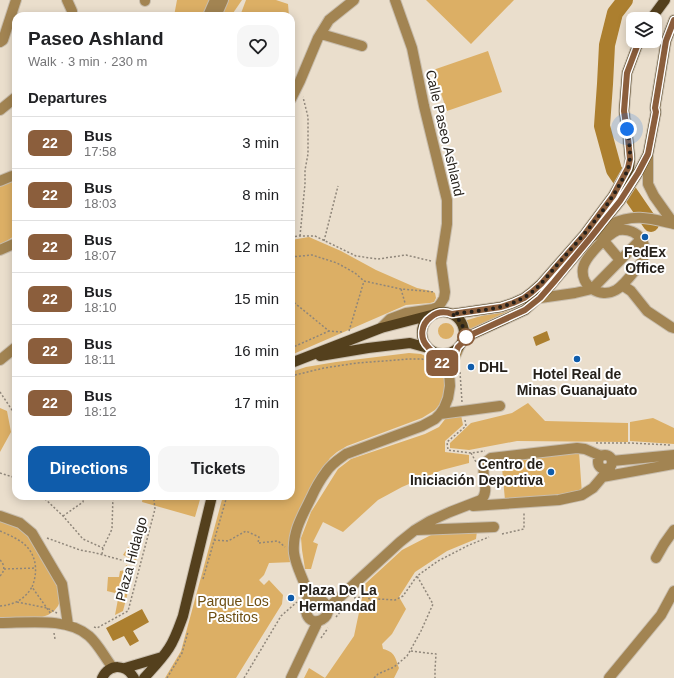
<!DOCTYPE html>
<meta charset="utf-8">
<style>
:root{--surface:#fff;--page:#f6f6f6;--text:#202124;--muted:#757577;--line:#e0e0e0;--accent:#0f5cab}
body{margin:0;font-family:Helvetica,sans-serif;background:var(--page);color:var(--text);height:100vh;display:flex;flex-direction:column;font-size:15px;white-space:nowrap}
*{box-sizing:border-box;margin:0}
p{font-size:13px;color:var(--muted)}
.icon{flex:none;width:22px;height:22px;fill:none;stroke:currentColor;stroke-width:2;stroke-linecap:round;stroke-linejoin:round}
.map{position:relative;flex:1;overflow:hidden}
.details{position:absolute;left:12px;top:12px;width:283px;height:488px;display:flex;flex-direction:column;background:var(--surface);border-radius:12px;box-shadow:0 2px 10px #0003}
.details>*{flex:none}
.badge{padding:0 8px;border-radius:6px;font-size:14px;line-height:26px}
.buttons{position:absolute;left:626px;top:12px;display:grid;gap:8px}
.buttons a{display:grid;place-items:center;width:36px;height:36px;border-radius:8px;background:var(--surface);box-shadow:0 2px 10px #0003;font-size:20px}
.you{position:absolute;width:20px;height:20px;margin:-10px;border:3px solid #fff;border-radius:50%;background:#1a73e8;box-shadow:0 0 0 6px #1a73e833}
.map>.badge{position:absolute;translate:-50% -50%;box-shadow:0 0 0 2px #fff}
h2{padding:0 16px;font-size:15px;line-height:36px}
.round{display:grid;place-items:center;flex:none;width:42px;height:42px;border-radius:12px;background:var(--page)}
.overview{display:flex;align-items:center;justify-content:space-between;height:68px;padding:0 16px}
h1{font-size:19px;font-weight:800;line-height:30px}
.action{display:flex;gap:8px;margin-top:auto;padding:8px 16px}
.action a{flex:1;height:46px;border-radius:12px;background:var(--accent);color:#fff;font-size:16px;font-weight:800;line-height:46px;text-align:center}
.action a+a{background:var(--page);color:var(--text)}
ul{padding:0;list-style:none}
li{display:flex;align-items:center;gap:12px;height:52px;padding:0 16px;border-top:1px solid var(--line)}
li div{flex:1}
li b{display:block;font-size:15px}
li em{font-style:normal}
li .badge{min-width:44px;font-weight:700;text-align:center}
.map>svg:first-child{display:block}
</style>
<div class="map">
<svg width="674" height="678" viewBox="0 0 674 678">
<rect width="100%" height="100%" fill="#eadecc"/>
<!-- green -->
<path fill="#dcaf65" d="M177 0H242L231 16H174Z
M246 0H276L288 4 289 16H240Z
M426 0H514L471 44Z
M488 51 502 92 447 111 433 70Z
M16 171V235L0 245V179Z
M309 237 341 251 376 270 417 288 431 291 435 293 436 298 434 302 430 303 406 305 291 355V240Z
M512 307 513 309 496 319 467 330 464 321Z
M438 331a8 8 0 1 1 16 0a8 8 0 1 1-16 0Z
M409 353 421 354 434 360 445 374 447 384 443 400 435 410 422 418 347 446 337 452 330 458 308 494 294 522 292 540 294 562 269 563 264 575 259 580 264 585 269 580 283 595 282 604 236 678H165L181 651 223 496H291V372L306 367 336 362Z
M528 403 545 421 628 423V442L517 441 469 450 450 448V443L471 423 512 413Z
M0 408 7 411 11 432 0 452Z
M461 415 463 425 445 441V452L469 455V463L442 470 402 487 378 500 343 532 323 522 313 542 318 544 311 569H305L302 550 301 538 311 512 338 469 351 459 425 434 439 427 446 418Z
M653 418 674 428V444L630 441V422Z
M579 452 582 494 505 500 501 457Z
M143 496H201L195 517 142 502Z
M142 516 148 519 136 561 123 555 128 547 130 549 138 538Z
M0 519 15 523 26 532 59 583 60 601 58 606 54 611 48 615 42 617 0 618Z
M477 531 476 539 447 551 415 572 399 597 406 609 392 634 382 644 383 649C395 652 395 657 399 668L394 678H304L309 668 325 678 354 636 365 584 402 550 433 534Z
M126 565 134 569 123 611 115 615 119 594 107 591 108 577H119L120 571 125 570Z
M311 607a5 5 0 1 1 10 0a5 5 0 1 1-10 0Z"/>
<!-- water -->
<path fill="#ac7f2f" d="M547 331 550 340 536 346 533 337Z
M142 609 149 622 133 631 139 641 130 646 124 636 113 641 106 628Z"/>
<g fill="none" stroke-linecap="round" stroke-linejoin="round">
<!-- river -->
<path stroke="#ac7f2f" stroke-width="16" d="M625 0 615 13 607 45 605 84 602 126 614 170 651 224"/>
<!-- minor casing -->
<g stroke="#c7bcac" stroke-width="12">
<path id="minor" d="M67 0 72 11V16
M145 1V0
M208 16 215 0
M216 16 223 0
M321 34 362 46
M0 42 3 40 16 0
M291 99 300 81 318 38 329 20 354 0
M0 110 16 97
M648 154V184L654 196 674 224
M0 181 12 176
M618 230C639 227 651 246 641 263 634 271 625 285 616 290 600 299 580 286 583 268 585 257 608 234 618 230Z
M593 236C599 232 606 227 612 224 634 213 652 219 674 224
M604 241 620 260
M0 250 16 243
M622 285 631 291 647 311 671 327 674 328
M592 289 641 239
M540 298 575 293 592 289
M381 328 390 319 406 313 433 309 438 307 441 303 444 298 445 292 441 263 447 224V200L424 106 412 48 395 0
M433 352 449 371
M0 360 16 347
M440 414 500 406
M598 462a7 7 0 1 1 14 0a7 7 0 1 1-14 0Z
M612 461 674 455
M602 477 674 464
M473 506 559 500 582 495 593 488 610 468
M0 516 20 523 32 533 62 584 68 625
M417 530 494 527
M656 558 664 544 674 530
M308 592C315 596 327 601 328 610 328 618 318 624 311 620 301 613 310 600 307 591 303 578 296 567 294 553 292 533 302 516 311 498 315 489 320 480 326 472 331 464 339 459 346 454L422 426 435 419 440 414 444 408 448 398 450 386 449 371 459 347
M328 608 400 542 415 530 430 521 450 512 481 500C493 488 474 469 491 458L577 448 585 449 601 456
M0 623C27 623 68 617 89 636 99 645 105 658 113 668
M291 678 318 621
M609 678 661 615 674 591"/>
</g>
<!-- major casing -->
<g stroke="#c7bcac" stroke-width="12">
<path id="major" d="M651 19 665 0
M422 333a21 21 0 1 1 42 0a21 21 0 1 1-42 0Z
M452 314 501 307 513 303 524 298 532 292 541 284 584 235 613 196 629 168 630 159 628 138 624 111 627 73 639 41
M464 338 525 310 546 291 592 236 620 201 638 173 648 154 656 112 655 108 666 41 674 20
M320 356 368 348 410 343 428 348
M291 363 381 328 435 314
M125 668 162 657
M102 678C110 663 126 664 134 678
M144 678C153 668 162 659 169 648 175 639 179 627 183 616L212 496"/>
</g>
<!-- path -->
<path stroke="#8f867a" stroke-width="1.5" stroke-dasharray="2 2" stroke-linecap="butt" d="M300 236 305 184V170L308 154V117L303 97
M291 237 300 236H315L356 256 378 259 406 255 431 261
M324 241 338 186
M291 257 312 255 337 263 355 273 364 281 401 289 435 292
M401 289 405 303
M291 300 329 331 342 332
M349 331 364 281
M291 348 329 331
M460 372 462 402
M291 376 324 368 357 363 384 361 409 359H422L428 362
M0 392 16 416
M465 420 466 426 447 442 448 450 471 453 485 451
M596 443H630L670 445
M471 453 476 462
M0 473 16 478
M42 496 63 516 83 539 103 548
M63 516 83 502 84 496
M0 531C7 534 14 537 20 541 36 551 39 570 32 587L51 614
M502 534 524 529V512
M47 538 80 550 96 553 139 565
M214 540 228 541 246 531 259 537 258 543 278 541 285 547
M102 554 103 548 112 529 113 496
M0 560C5 565 5 571 0 576
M4 569 36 568
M203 579 227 496
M318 587 321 586 324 589
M354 598 368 596 370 601 378 599 395 600 403 596 417 576 438 561 469 545 489 537
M17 602 47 608 57 613
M0 606C14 605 25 599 32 587
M336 617 345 606
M94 627 97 628 128 611 155 509 154 500 156 496
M54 633 55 639
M321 638 328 628
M411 651 436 654 435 670V678
M167 678 182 653 188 632
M244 678 281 616 297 602
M374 678 378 674 394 667 407 656 410 651 421 631 433 604 417 576"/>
<!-- minor -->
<use href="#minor" stroke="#a28452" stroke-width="10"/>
<!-- major -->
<use href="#major" stroke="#54401d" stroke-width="10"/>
</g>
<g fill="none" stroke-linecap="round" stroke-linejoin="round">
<!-- line casing -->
<g stroke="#fff" stroke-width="9">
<path id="line" d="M639 41 627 73 624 111 628 138 630 159 628 168 613 196 584 235 541 284 532 292 524 298 513 303 501 307 452 314C444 311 437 312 431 317 421 324 419 338 428 347 430 350 433 351 435 354 440 359 444 365 449 371L458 347 462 343 464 338 525 310 540 298 554 282 592 236 620 201 638 173 648 154 656 112 655 108 666 41 674 20"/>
</g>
<!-- line -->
<use href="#line" stroke="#8b5e3c" stroke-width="6"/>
<!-- walk -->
<path stroke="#26211b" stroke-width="4" stroke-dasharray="0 7.2" d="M466 337 464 338C465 327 461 320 452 314 474 311 503 310 523 298 537 291 547 276 558 264 580 239 603 214 620 184 622 179 627 174 628 168 632 158 629 140 627 129"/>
</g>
<!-- markers -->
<g fill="#0f5cab" stroke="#fff" stroke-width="1.5">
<circle cx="645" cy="237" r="4"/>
<circle cx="577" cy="359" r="4"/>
<circle cx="471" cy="367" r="4"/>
<circle cx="551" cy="472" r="4"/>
<circle cx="291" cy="598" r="4"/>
</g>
<circle fill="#fff" stroke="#8b5e3c" stroke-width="2" cx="466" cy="337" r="8"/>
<g text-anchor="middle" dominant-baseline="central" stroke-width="4" stroke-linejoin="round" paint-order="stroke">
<!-- street labels -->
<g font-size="14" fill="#26211b" stroke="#fff">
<text transform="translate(445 133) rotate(77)">Calle Paseo Ashland</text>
<text transform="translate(131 559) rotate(-75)">Plaza Hidalgo</text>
</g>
<!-- poi labels -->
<g font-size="14" font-weight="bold" fill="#26211b" stroke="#fff">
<text x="645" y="252">FedEx<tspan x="645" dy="16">Office</tspan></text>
<text x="479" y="367" text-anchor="start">DHL</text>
<text x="577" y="374">Hotel Real de<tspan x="577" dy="16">Minas Guanajuato</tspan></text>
<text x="543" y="464" text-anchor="end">Centro de<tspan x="543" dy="16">Iniciación Deportiva</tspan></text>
<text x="299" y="590" text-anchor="start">Plaza De La<tspan x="299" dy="16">Hermandad</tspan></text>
</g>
<!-- park labels -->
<g font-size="14" fill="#6d4e12" stroke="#fff">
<text x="233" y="601">Parque Los<tspan x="233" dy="16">Pastitos</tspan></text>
</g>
</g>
</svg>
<div class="buttons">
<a><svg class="icon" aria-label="layers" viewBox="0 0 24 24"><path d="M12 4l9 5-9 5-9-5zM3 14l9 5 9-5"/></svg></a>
</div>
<div class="you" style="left:627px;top:129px"></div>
<b class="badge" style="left:442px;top:363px;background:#8b5e3c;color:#fff">22</b>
<section class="details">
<div class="overview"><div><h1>Paseo Ashland</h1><p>Walk · 3 min · 230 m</p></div><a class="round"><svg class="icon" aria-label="heart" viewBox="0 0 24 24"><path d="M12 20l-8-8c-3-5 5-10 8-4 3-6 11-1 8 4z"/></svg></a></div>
<h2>Departures</h2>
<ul>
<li><span class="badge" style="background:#8b5e3c;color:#fff">22</span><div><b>Bus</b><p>17:58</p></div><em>3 min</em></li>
<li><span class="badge" style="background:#8b5e3c;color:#fff">22</span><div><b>Bus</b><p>18:03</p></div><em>8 min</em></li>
<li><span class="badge" style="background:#8b5e3c;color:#fff">22</span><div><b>Bus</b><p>18:07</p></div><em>12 min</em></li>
<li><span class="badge" style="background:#8b5e3c;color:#fff">22</span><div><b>Bus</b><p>18:10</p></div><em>15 min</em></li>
<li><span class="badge" style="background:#8b5e3c;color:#fff">22</span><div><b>Bus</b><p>18:11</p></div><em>16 min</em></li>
<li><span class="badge" style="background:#8b5e3c;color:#fff">22</span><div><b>Bus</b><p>18:12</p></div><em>17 min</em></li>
</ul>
<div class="action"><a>Directions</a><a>Tickets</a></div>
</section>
</div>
